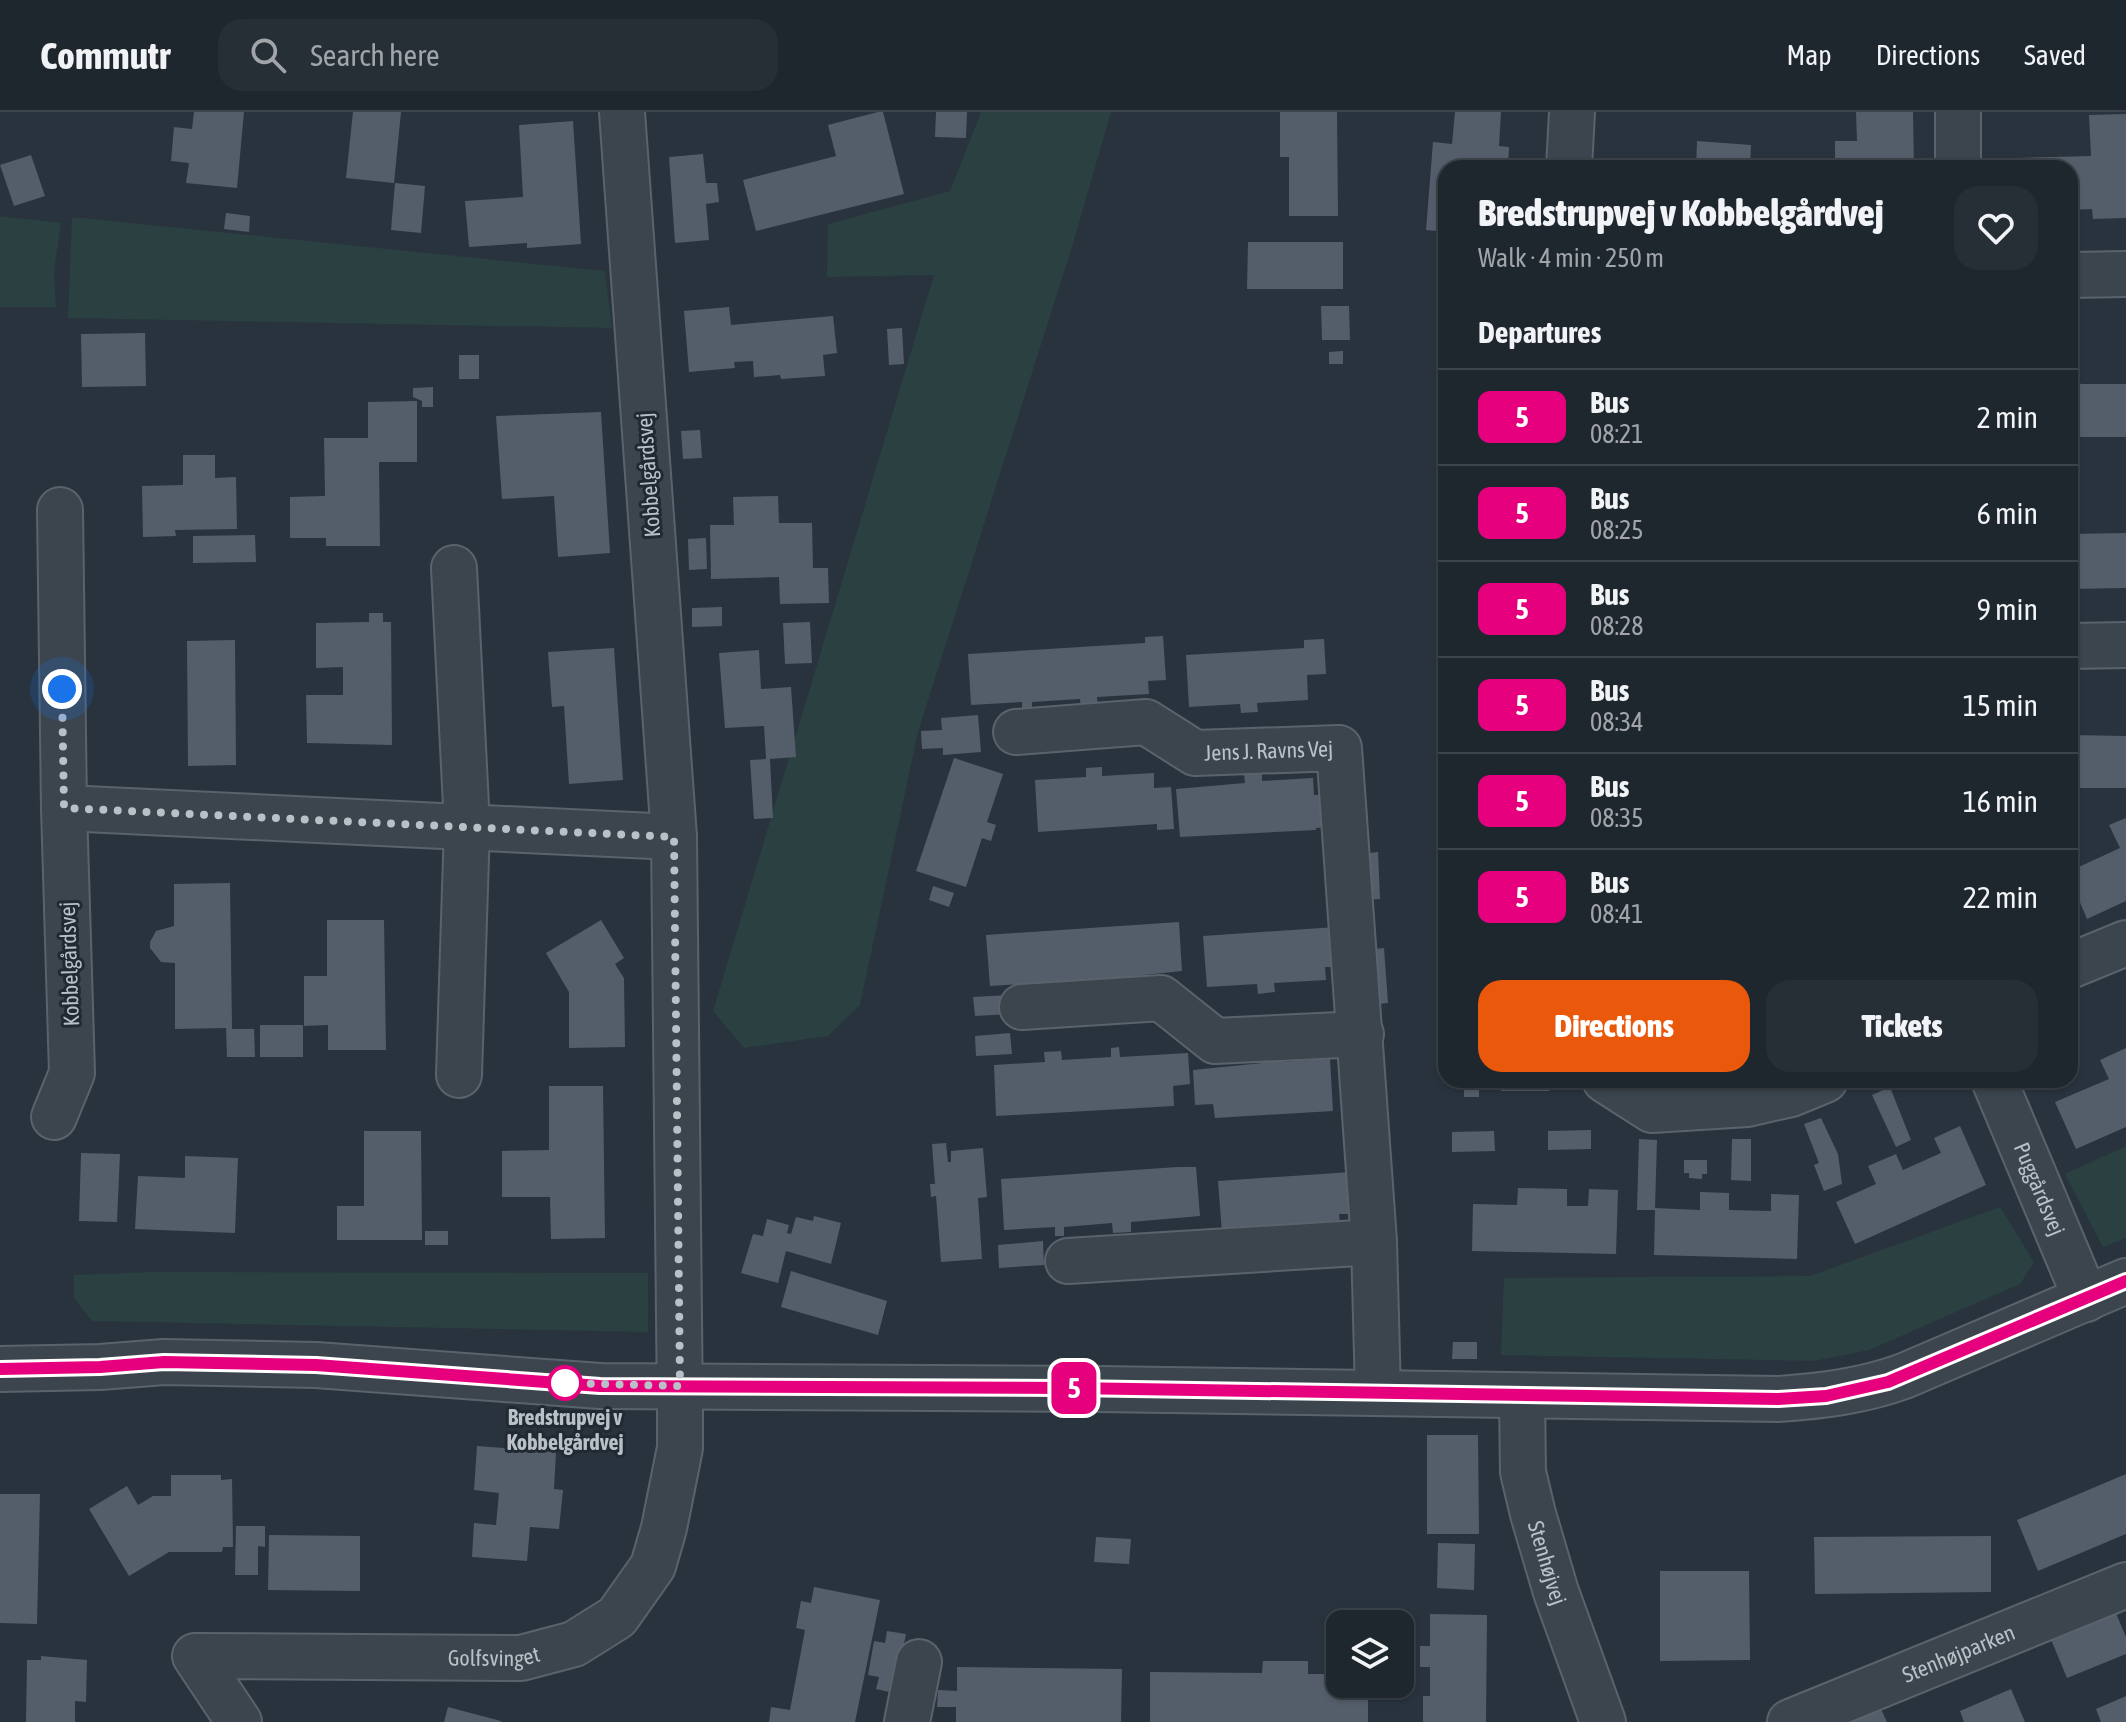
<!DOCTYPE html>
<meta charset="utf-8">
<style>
:root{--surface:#1e262e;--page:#262e36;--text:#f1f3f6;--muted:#a1a5aa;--line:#3c434a;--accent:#ea580c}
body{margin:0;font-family:"Asap Condensed",sans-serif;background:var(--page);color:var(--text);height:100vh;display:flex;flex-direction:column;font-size:30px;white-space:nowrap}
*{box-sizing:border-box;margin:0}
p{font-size:26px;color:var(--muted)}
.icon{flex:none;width:44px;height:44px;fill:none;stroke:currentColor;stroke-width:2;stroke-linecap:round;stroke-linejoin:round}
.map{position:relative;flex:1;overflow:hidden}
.drawer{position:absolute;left:1438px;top:48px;width:640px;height:928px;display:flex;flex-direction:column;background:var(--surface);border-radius:24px;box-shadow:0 2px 6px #0004,0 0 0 2px var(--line)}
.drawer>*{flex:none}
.badge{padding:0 16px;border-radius:12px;font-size:28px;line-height:52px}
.buttons{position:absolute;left:1326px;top:1498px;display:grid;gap:16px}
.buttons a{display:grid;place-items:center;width:88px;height:88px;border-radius:16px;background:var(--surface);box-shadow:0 2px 6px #0004,0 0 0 2px var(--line);font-size:40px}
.you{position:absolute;width:40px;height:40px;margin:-20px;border:6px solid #fff;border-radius:50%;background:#1a73e8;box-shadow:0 0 0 12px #1a73e833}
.map>.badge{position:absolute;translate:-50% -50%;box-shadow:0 0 0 4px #fff}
h2{padding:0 40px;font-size:30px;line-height:72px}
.round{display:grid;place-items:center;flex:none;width:84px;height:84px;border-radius:24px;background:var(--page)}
.headline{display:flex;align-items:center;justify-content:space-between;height:136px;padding:0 40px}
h1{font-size:38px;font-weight:800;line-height:60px}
.action{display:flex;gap:16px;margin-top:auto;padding:16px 40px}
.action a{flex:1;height:92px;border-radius:24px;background:var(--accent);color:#fff;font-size:32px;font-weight:800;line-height:92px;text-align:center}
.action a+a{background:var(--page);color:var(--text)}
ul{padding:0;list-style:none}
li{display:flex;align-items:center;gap:24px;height:96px;padding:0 40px;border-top:2px solid var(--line)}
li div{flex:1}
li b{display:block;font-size:30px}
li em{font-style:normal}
li .badge{min-width:88px;font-weight:700;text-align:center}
header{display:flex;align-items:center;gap:48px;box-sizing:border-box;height:112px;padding:0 40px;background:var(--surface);border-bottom:2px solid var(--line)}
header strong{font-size:38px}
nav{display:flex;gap:44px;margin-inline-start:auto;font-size:28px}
.search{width:560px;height:72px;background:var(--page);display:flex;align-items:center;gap:20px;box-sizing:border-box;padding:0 28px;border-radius:24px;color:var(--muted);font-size:30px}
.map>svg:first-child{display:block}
</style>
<header>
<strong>Commutr</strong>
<div class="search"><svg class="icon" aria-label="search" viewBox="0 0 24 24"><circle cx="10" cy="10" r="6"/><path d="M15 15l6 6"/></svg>Search here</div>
<nav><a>Map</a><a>Directions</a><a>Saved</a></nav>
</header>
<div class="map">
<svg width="2126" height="1610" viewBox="0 0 2126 1610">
<rect width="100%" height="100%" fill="#28333e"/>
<!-- green -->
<path fill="#2b4040" d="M981 0H1111L1072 135 918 620 860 893 828 924 744 936 713 899 934 163 827 165 828 112 950 79Z
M0 104 61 111 54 159 56 195H0Z
M72 105 605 159 612 216 68 206Z
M2126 1034V1126L2103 1135 2065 1062Z
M2000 1095 2034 1150 2020 1172 1869 1238 1814 1249 1501 1243 1504 1166 1810 1164Z
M152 1160 648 1161V1220L92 1209 74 1186V1163Z"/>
<!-- building -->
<path fill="#545e6b" d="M194 0H244L237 76 186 71 189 51 171 49 174 15 192 17Z
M353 0H401L394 71 346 66Z
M878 0H883L904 82 756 119 743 68 836 44 828 13Z
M936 0H967L966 26 935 25Z
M1280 0H1337L1338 104H1289V45H1280Z
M1455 0H1501L1499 34 1509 35 1508 56H1446V120L1426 118 1433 30 1452 32Z
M1856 0H1913L1914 56H1835V29H1857Z
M2126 2V106L2093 107 2092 97 2070 98V56H2018V46L2091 44 2089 3Z
M573 9 581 132 527 136V131L469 135 465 89 523 85 519 13Z
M1697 29 1751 33 1750 56H1696Z
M703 42 706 71H717L719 90 706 92 709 128 675 131 669 45Z
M31 43 45 84 14 94 0 53Z
M1603 46 1652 49V56H1602Z
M395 71 425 74 421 121 391 118Z
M226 101 250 104 249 120 224 117Z
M1248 130H1343V177H1247Z
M1321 194H1349L1350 228H1322Z
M729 195 731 213 833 204 837 241 823 243 825 264 781 267 780 263 754 265 753 249 734 250 735 256 689 260 684 199Z
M902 216 904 252 889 253 887 217Z
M145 221 146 274 82 275 81 222Z
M1343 239V252H1329V240Z
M459 243H479V267H459Z
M2070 262 2081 272H2126V325H2070Z
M433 275V295H422V289L413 285V276Z
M417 289V350H379L380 434H326V426H290V385L325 384 324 326H368V290Z
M601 300 610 441 558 445 554 384 502 387 496 304Z
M700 318 702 346 683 347 681 319Z
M183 343H215V366L236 365 237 417 175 418 176 424 143 425 142 374 183 373Z
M778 384 779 411H812L813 456H828L829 491 780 492 779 465 711 467 710 413H734L733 385Z
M2126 421V476L2070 477V422Z
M255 423 256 450 193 451V424Z
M706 426 707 457 689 458 688 427Z
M722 495V514L692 515V496Z
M369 501H383V510H391L392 633 307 631 306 583H343V555L316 556V511L369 510Z
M810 510 812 551 785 552 783 511Z
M1163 524 1166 568 1148 569 1149 582 1097 585 1098 595 1081 596 1080 587 1032 590V598L1022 599V590L971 593 968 542 1145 531V525Z
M1324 527 1326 562 1307 563 1308 588 1257 591 1258 600 1241 601 1240 592 1189 595 1186 543 1304 536V528Z
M235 528 236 653 188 654 187 529Z
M614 536 623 668 569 672 564 594 552 595 548 540Z
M759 538 761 577 791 575 796 645 770 647 773 706 754 707 750 648 766 647 764 614 725 616 719 541Z
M978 603 981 640 943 643V636L922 637 921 619 942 618 941 606Z
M2070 623 2126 624V676H2070Z
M1442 635H1446V731H1443Z
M954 646 1003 662 987 710 996 713 991 729 982 726 966 775 916 759Z
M1102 655V664L1154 661V676L1171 675 1174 717 1157 718V712L1038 720 1035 668 1086 665V656Z
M1262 660V669L1313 666 1314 683H1328L1330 715 1316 716V718L1180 725 1176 677 1245 671 1244 661Z
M2126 706V789L2087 807 2070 767V759L2120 736 2109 713Z
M1378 740 1380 787 1363 788 1360 742Z
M230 771 232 917H254L255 945H227L226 916 175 917V851L161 850 150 836V830L156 819 174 814V772Z
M933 774 954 781 949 795 929 788Z
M327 808H384L386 938H328V913L304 914V864H327Z
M601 808 624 846 615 852 624 866 625 935 569 936V880L546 841Z
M1179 810 1182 859 1115 866 1116 875 1099 877 1098 867 1049 870V879L1040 880 1039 871 990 874 986 823Z
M1336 815 1339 855H1325L1326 868 1274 871 1275 880 1258 882 1257 872 1207 875 1203 824Z
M1384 836 1388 891 1370 893 1366 838Z
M1008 883 1010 902 975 904 973 885Z
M260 913H303V945H260Z
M1010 921 1012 942 976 944 975 924Z
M1119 935 1120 945 1188 941 1190 972 1173 974 1174 994 996 1004 994 953 1045 950 1044 940 1061 939 1062 948 1111 945V936Z
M2126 936V1015L2076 1037 2055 990 2109 967 2100 948Z
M1279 940V950L1330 947 1333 999 1215 1006 1213 992 1195 993 1193 958 1262 951V942Z
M1486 968H1549V979H1501V973L1486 974Z
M549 974H603L605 1126 551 1127 550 1085H502V1039L549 1038Z
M1464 974H1479V985H1464Z
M1890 975 1911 1028 1896 1035 1872 983Z
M1821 1006 1838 1042 1842 1072 1824 1079 1814 1053 1819 1051 1804 1012Z
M1960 1014 1986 1073 1855 1132 1836 1090 1876 1072 1868 1054 1896 1042 1903 1058 1941 1041 1934 1026Z
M1591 1018V1037L1548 1038V1019Z
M364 1019H421L422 1128H337V1094H364Z
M1494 1019 1495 1039 1452 1040V1020Z
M1639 1027 1657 1028 1655 1096 1700 1098V1080L1729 1081V1098L1771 1099V1082L1799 1083 1797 1147 1654 1143 1655 1098H1637Z
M1732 1027H1751V1069L1731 1068Z
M946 1031 948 1050H951V1039L983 1036 987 1085 978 1086 982 1147 941 1150 936 1084 931 1085 930 1072H935L932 1032Z
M81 1041 120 1042 117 1110 79 1109Z
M185 1044 238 1046 235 1121 135 1117 138 1064 185 1066Z
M1684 1048H1707V1062H1702V1067L1689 1066V1061H1684Z
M1178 1055H1196L1200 1104 1131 1110V1120L1113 1121 1112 1111 1064 1115V1124H1055V1115L1004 1118 1001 1067Z
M1351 1060 1354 1102H1339L1340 1112 1222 1120 1218 1069Z
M1518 1076 1567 1077V1094H1588L1589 1077 1618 1078 1616 1142 1472 1139 1473 1092 1517 1093Z
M814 1104 841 1111 831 1152 786 1139 778 1171 741 1161 753 1122 763 1124 767 1107 789 1113 787 1121 791 1122 796 1105 813 1109Z
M425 1119H448V1133H425Z
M1043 1129 1044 1153 999 1156 998 1133Z
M791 1159 887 1189 878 1223 781 1195Z
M1453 1230H1477V1247H1452Z
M1427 1323H1478L1479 1422H1427Z
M477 1334 556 1340 554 1377 563 1378 559 1417 530 1415 527 1449 472 1445 474 1411 496 1413 499 1381 474 1378Z
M2126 1362V1422L2038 1459 2017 1408Z
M171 1363H221V1368L232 1367 233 1435H223L222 1440H169L129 1464 89 1397 127 1374 138 1393 153 1384H171Z
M0 1382H40L37 1512 0 1511Z
M236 1414H265V1435L258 1434V1463H235Z
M269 1423 360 1424V1479L268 1478Z
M1991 1424V1480L1815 1482 1814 1425Z
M1096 1425 1131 1427 1129 1452 1094 1450Z
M1438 1431 1475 1432 1474 1478 1437 1476Z
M1660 1459H1749L1750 1548 1660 1549Z
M814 1475 880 1488 855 1610H769L771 1595 790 1598 805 1518 796 1516 801 1489 811 1491Z
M2115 1499 2126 1525V1542L2067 1566 2050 1525Z
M1430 1502 1487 1503 1486 1610H1423V1584H1430V1555H1420V1534H1430Z
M887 1519 906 1522 894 1581 876 1577 879 1565 868 1563 874 1529 885 1531Z
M41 1544 87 1548 86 1590 75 1589V1610H26L27 1548H41Z
M1263 1549H1308V1562H1340V1572H1368V1610H1150V1560L1262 1561Z
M957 1555 1122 1557 1121 1610H956V1595H937L938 1578 957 1579Z
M2011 1577 2025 1610H1964L1960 1599Z
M2126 1584V1610H2101L2096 1597Z
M448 1595 501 1609V1610H444Z
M1881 1597 1887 1610H1849Z"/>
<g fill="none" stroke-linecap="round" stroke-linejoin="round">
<!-- minor casing -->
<g stroke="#5a636b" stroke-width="48">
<g id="minor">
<path d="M1958 0V56"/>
<path d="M1569 56 1572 0"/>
<path d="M2070 163 2126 162"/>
<path d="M454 456 467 714 459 963"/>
<path d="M2070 534 2126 533"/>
<path id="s1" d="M1016 620 1146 610 1195 641 1339 636 1374 1130 1378 1281"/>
<path d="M64 696 674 725"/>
<path d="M2070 854 2126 831"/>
<path d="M1022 895 1161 886 1215 929 1361 922"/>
<path d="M1605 968 1652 998 1747 992 1791 982 1825 968"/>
<path id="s2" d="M1994 968 2086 1187"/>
<path d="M54 1005 72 961 64 696 60 398"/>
<path d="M1068 1149 1374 1130"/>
<path d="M0 1257 100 1255 164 1250 316 1253 600 1274 1098 1277 1778 1287C1822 1284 1863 1279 1904 1264L2126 1169"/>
<path id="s3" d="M1522 1284 1523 1360 1533 1402 1556 1480 1603 1610"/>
<path id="s4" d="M239 1610 195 1544 521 1546 574 1532 617 1505 653 1454 664 1416 680 1336V1300L674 725 622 0"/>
<path d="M907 1610 919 1550"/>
<path id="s5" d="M1790 1610 2126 1473"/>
</g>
</g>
<!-- minor -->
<use href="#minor" stroke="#3c454e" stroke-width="44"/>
</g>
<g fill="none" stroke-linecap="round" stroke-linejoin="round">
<!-- line casing -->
<g stroke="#fff" stroke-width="18">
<path id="line" d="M0 1257 100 1255 164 1250 316 1253 600 1274 1071 1276 1778 1287 1826 1284 1888 1270 2126 1169"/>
</g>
<!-- line -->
<use href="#line" stroke="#e6007e" stroke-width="12"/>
<!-- walk -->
<path stroke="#b9c0c8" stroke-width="8" stroke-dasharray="0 14.4" d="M62 577 64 696 674 725 680 1274 565 1271"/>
</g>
<!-- markers -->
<circle fill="#fff" stroke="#e6007e" stroke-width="4" cx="565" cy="1271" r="16"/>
<g text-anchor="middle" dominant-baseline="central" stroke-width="6" stroke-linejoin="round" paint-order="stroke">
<!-- street labels -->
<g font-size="22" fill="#b9c0c8" stroke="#212a33">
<text transform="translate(648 363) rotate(-94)">Kobbelgårdsvej</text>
<text stroke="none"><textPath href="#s1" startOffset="262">Jens J. Ravns Vej</textPath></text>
<text transform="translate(69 852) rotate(-92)">Kobbelgårdsvej</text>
<text stroke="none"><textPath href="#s2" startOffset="118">Puggårdsvej</textPath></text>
<text stroke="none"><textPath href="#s3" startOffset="170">Stenhøjvej</textPath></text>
<text stroke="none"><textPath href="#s4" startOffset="378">Golfsvinget</textPath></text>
<text stroke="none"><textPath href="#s5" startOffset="182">Stenhøjparken</textPath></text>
</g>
<!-- stop labels -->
<g font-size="22" font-weight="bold" fill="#b9c0c8" stroke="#212a33">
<text x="565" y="1305">Bredstrupvej v<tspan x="565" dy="25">Kobbelgårdvej</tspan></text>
</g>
</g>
</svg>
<div class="buttons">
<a><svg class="icon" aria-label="layers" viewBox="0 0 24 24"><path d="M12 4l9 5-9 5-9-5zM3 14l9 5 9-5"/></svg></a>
</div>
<div class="you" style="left:62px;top:577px"></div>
<b class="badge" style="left:1074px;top:1276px;background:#e6007e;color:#fff">5</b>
<section class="drawer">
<div class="headline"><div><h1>Bredstrupvej v Kobbelgårdvej</h1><p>Walk · 4 min · 250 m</p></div><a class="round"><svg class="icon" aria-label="heart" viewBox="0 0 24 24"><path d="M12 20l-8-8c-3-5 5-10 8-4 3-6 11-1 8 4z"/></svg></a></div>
<h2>Departures</h2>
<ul>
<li><span class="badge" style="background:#e6007e;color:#fff">5</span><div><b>Bus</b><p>08:21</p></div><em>2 min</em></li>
<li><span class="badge" style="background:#e6007e;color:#fff">5</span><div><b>Bus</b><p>08:25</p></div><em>6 min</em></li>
<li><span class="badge" style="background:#e6007e;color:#fff">5</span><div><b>Bus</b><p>08:28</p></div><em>9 min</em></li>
<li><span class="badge" style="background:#e6007e;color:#fff">5</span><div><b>Bus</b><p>08:34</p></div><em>15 min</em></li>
<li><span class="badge" style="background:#e6007e;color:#fff">5</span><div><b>Bus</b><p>08:35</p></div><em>16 min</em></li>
<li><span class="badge" style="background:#e6007e;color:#fff">5</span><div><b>Bus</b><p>08:41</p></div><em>22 min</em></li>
</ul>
<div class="action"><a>Directions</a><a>Tickets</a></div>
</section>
</div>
